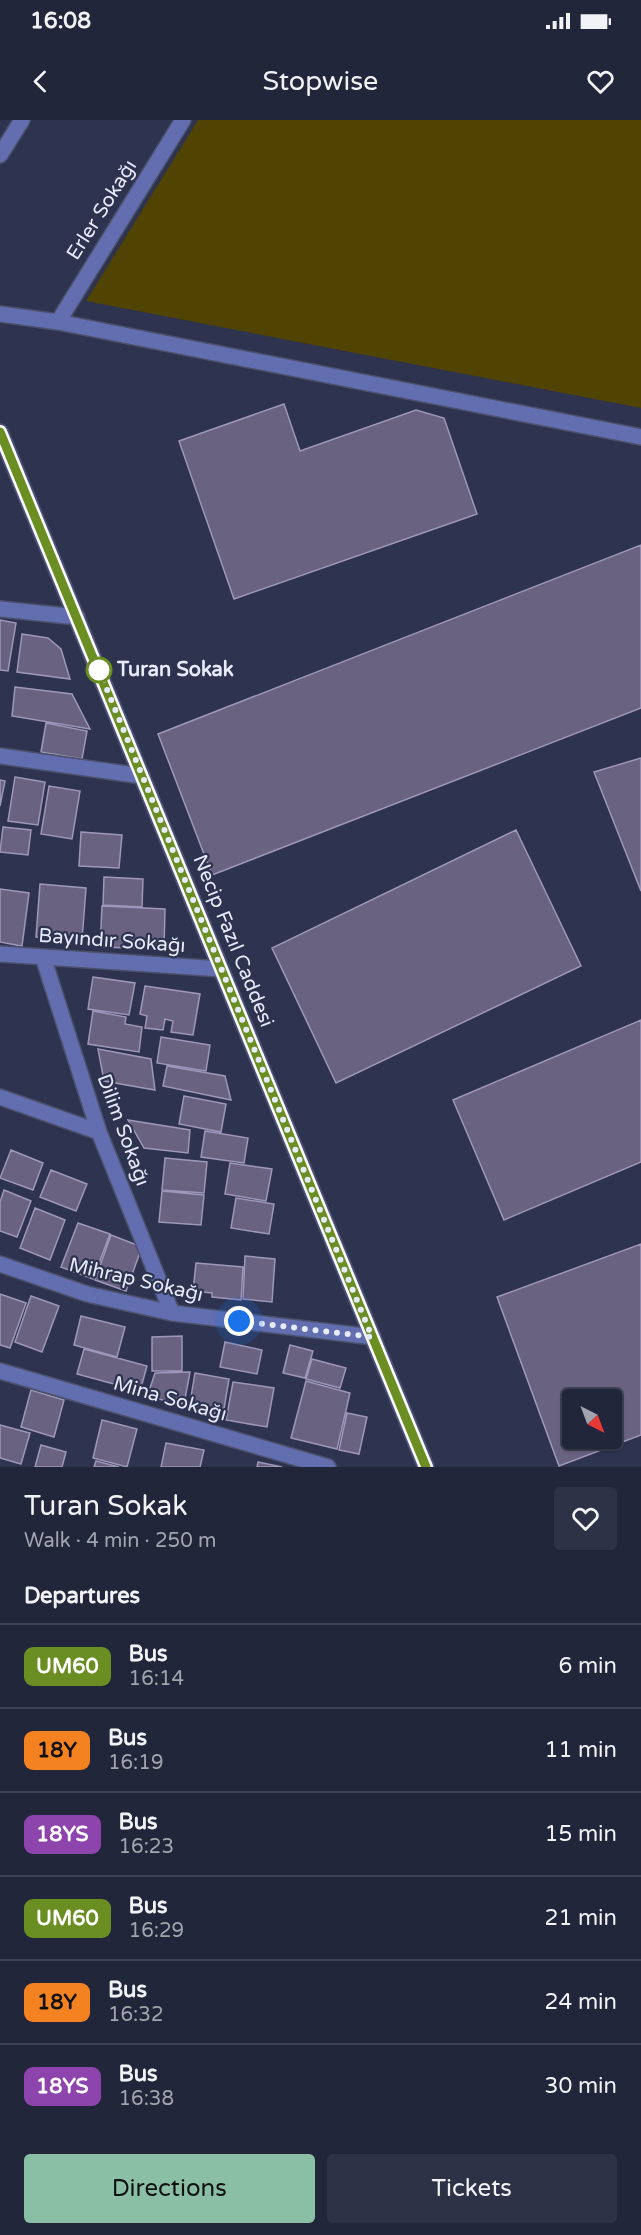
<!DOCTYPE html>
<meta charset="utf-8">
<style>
:root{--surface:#22263b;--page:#2e3246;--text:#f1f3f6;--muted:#a2a5af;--line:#3f4355;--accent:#8abfa5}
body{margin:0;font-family:"Varela Round",sans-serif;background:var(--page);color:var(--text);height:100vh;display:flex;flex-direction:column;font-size:22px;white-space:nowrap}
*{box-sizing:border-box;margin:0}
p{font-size:20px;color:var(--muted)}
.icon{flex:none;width:33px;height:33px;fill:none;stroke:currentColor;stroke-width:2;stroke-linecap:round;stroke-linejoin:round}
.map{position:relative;height:1347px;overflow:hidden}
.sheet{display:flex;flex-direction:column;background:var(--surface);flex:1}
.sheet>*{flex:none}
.badge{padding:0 12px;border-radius:9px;font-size:21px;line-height:39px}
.needle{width:39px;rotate:138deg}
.fabs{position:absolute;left:562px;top:1269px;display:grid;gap:12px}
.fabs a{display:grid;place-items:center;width:60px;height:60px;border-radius:6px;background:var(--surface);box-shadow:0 2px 4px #0004,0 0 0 2px var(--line);font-size:30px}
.you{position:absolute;width:30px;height:30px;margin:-15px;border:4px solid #fff;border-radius:50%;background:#1a73e8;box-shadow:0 0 0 9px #1a73e833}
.map>.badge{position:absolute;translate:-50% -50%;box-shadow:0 0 0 3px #fff}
h2{padding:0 24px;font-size:22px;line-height:54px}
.round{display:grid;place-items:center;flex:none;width:63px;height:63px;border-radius:6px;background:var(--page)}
.head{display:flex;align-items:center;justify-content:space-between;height:102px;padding:0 24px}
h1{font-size:28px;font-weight:600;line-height:45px}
.action{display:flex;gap:12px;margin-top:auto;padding:12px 24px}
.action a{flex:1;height:69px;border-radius:6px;background:var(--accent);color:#111;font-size:24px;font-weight:600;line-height:69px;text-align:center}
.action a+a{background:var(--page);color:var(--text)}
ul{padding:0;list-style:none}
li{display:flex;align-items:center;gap:18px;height:84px;padding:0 24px;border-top:2px solid var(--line)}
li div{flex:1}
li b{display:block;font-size:22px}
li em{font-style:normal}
li .badge{min-width:66px;font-weight:700;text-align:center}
.status{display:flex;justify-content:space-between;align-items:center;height:42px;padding:0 30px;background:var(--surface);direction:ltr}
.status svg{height:16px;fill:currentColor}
header{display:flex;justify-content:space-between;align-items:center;height:78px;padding:0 24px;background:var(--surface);font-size:27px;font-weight:600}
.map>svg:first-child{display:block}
</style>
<div class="status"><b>16:08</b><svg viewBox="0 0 49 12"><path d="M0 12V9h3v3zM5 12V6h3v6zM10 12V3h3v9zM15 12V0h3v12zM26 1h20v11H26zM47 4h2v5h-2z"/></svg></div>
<header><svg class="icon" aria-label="back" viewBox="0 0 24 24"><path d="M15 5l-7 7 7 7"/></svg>Stopwise<svg class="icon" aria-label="heart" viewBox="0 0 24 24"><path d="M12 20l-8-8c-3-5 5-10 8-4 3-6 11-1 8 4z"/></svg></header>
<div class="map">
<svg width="641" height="1347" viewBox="0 0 641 1347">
<rect width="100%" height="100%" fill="#2e334f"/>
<!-- green -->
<path fill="#514301" d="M198 0H641V288L86 181Z"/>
<!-- building -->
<path fill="#696281" stroke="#9e97b9" stroke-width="1.5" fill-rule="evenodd" d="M284 284 300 331 416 290 444 298 477 394 234 479 179 321Z
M641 425V588L212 755 158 614Z
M0 500 16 503 8 551 0 550Z
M22 514 48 518 61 529 70 559 17 552Z
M15 567 72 574 90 609 12 596Z
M46 603 87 611 82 639 41 632Z
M641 638V771L594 652Z
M15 657 45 662 38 705 8 701Z
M0 660 5 661 0 686Z
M49 666 80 671 72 719 41 714Z
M3 707 31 710 28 735 0 732Z
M516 710 581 846 336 963 272 828Z
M81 712 122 715 119 748 79 746Z
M104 757 143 759 142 787 103 785Z
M40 764 86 768 82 820 36 817Z
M0 769 29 773 22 826 0 822Z
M102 786 165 789 164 829 100 827Z
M93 857 135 863 129 895 88 889Z
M145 866 200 874 193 915 171 912 173 901 165 899 163 910 145 908 147 896 140 894Z
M93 891 126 897 125 904 142 907 139 932 88 924Z
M641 900V1042L504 1100 453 980Z
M161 917 210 925 206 951 157 943Z
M98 929 151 939 155 970 104 961Z
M167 946 225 956 231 980 163 966Z
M184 976 226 984 221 1012 179 1004Z
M128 1000 190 1010 188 1033 144 1028Z
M205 1011 248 1018 244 1043 201 1037Z
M11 1030 43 1043 33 1070 0 1058Z
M165 1038 207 1042 204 1073 162 1070Z
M230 1043 272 1049 266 1081 225 1074Z
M51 1050 87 1064 76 1091 40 1077Z
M4 1070 31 1081 17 1117 0 1111V1082Z
M162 1071 204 1075 201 1105 159 1102Z
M236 1078 274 1084 269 1114 231 1108Z
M35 1088 65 1100 50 1140 20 1128Z
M78 1103 110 1114 93 1159 61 1147Z
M111 1115 142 1127 126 1171 95 1160Z
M641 1124V1315L559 1346 497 1177ZM573 1280H612V1318H573Z
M245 1136 275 1139 272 1182 243 1179Z
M196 1143 243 1147 241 1180 212 1177V1173L193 1171Z
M0 1174 26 1183 10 1228 0 1225Z
M31 1176 59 1186 42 1232 15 1222Z
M81 1196 125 1207 117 1237 74 1225Z
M182 1216V1251H152V1217Z
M225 1222 262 1230 257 1254 220 1247Z
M290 1225 313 1231 305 1258 283 1253Z
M84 1229 147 1246 140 1271 77 1254Z
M312 1239 346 1248 340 1268 306 1259Z
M190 1252 184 1284 147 1277 155 1253Z
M195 1253 229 1259 223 1295 189 1289Z
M306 1261 350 1273 337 1329 291 1318Z
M233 1262 274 1268 267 1307 226 1300Z
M31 1270 64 1280 54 1317 21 1307Z
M347 1293 367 1297 359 1334 339 1330Z
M102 1300 137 1309 127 1347 93 1338Z
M0 1305 30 1313 21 1344 0 1338Z
M166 1323 204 1330 200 1347H161Z
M41 1325 66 1332 62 1347H35Z
M96 1341 119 1347H94Z
M258 1342 282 1347H257Z"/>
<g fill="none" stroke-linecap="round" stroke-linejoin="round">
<!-- minor casing -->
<g stroke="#4b506b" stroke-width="18">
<path id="minor" d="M0 35 22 0
M0 194 58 202 641 317
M58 202 183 0
M0 489 77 497
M0 636 142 656
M0 834 221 849
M43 837 99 1012 172 1193
M0 977 99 1012
M0 1144 87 1174 172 1193 373 1217
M0 1251 328 1347"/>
</g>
<!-- tertiary casing -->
<g stroke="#4b506b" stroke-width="18">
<path id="tertiary" d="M0 312 426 1347"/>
</g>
<!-- minor -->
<use href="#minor" stroke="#626eaf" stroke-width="15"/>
<!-- tertiary -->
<use href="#tertiary" stroke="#626eaf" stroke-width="15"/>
</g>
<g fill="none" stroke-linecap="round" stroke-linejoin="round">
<!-- line casing -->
<g stroke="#fff" stroke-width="14">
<path id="line" d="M0 312 426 1347"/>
</g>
<!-- line -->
<use href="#line" stroke="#6b8e23" stroke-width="9"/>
<!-- walk -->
<path stroke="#e6ebfd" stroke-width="6" stroke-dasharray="0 10.8" d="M99 550 372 1217 239 1201"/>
</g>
<!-- markers -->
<circle fill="#fff" stroke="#6b8e23" stroke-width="3" cx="99" cy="550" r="12"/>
<g text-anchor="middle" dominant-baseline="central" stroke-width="4.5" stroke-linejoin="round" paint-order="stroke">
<!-- street labels -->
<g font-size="20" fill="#e6ebfd" stroke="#2e334f">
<text transform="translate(102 90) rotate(-58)">Erler Sokağı</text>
<text transform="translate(112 821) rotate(4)">Bayındır Sokağı</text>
<text transform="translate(233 821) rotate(68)">Necip Fazıl Caddesi</text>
<text transform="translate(123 1010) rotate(70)">Dilim Sokağı</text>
<text transform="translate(136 1160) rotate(13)">Mihrap Sokağı</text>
<text transform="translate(170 1279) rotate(16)">Mina Sokağı</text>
</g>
<!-- stop labels -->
<g font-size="20" font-weight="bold" fill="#e6ebfd" stroke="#2e334f" text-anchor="start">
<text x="117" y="550">Turan Sokak</text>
</g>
</g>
</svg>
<div class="fabs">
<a><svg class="needle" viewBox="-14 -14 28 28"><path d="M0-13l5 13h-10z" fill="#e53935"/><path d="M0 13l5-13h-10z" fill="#a2a5af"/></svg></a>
</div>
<div class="you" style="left:239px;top:1201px"></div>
</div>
<section class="sheet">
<div class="head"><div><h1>Turan Sokak</h1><p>Walk · 4 min · 250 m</p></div><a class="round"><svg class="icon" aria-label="heart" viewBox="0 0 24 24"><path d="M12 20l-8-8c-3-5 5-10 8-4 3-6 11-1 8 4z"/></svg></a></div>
<h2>Departures</h2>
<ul>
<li><span class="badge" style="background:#6b8e23;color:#fff">UM60</span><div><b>Bus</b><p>16:14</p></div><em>6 min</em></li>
<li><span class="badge" style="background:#f58220;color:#111">18Y</span><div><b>Bus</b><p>16:19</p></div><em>11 min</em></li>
<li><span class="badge" style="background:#8e44ad;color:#fff">18YS</span><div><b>Bus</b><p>16:23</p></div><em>15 min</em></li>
<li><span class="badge" style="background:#6b8e23;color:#fff">UM60</span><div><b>Bus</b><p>16:29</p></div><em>21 min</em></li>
<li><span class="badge" style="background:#f58220;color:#111">18Y</span><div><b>Bus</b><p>16:32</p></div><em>24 min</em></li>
<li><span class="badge" style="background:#8e44ad;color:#fff">18YS</span><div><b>Bus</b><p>16:38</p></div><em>30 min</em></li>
</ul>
<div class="action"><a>Directions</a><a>Tickets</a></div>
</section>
